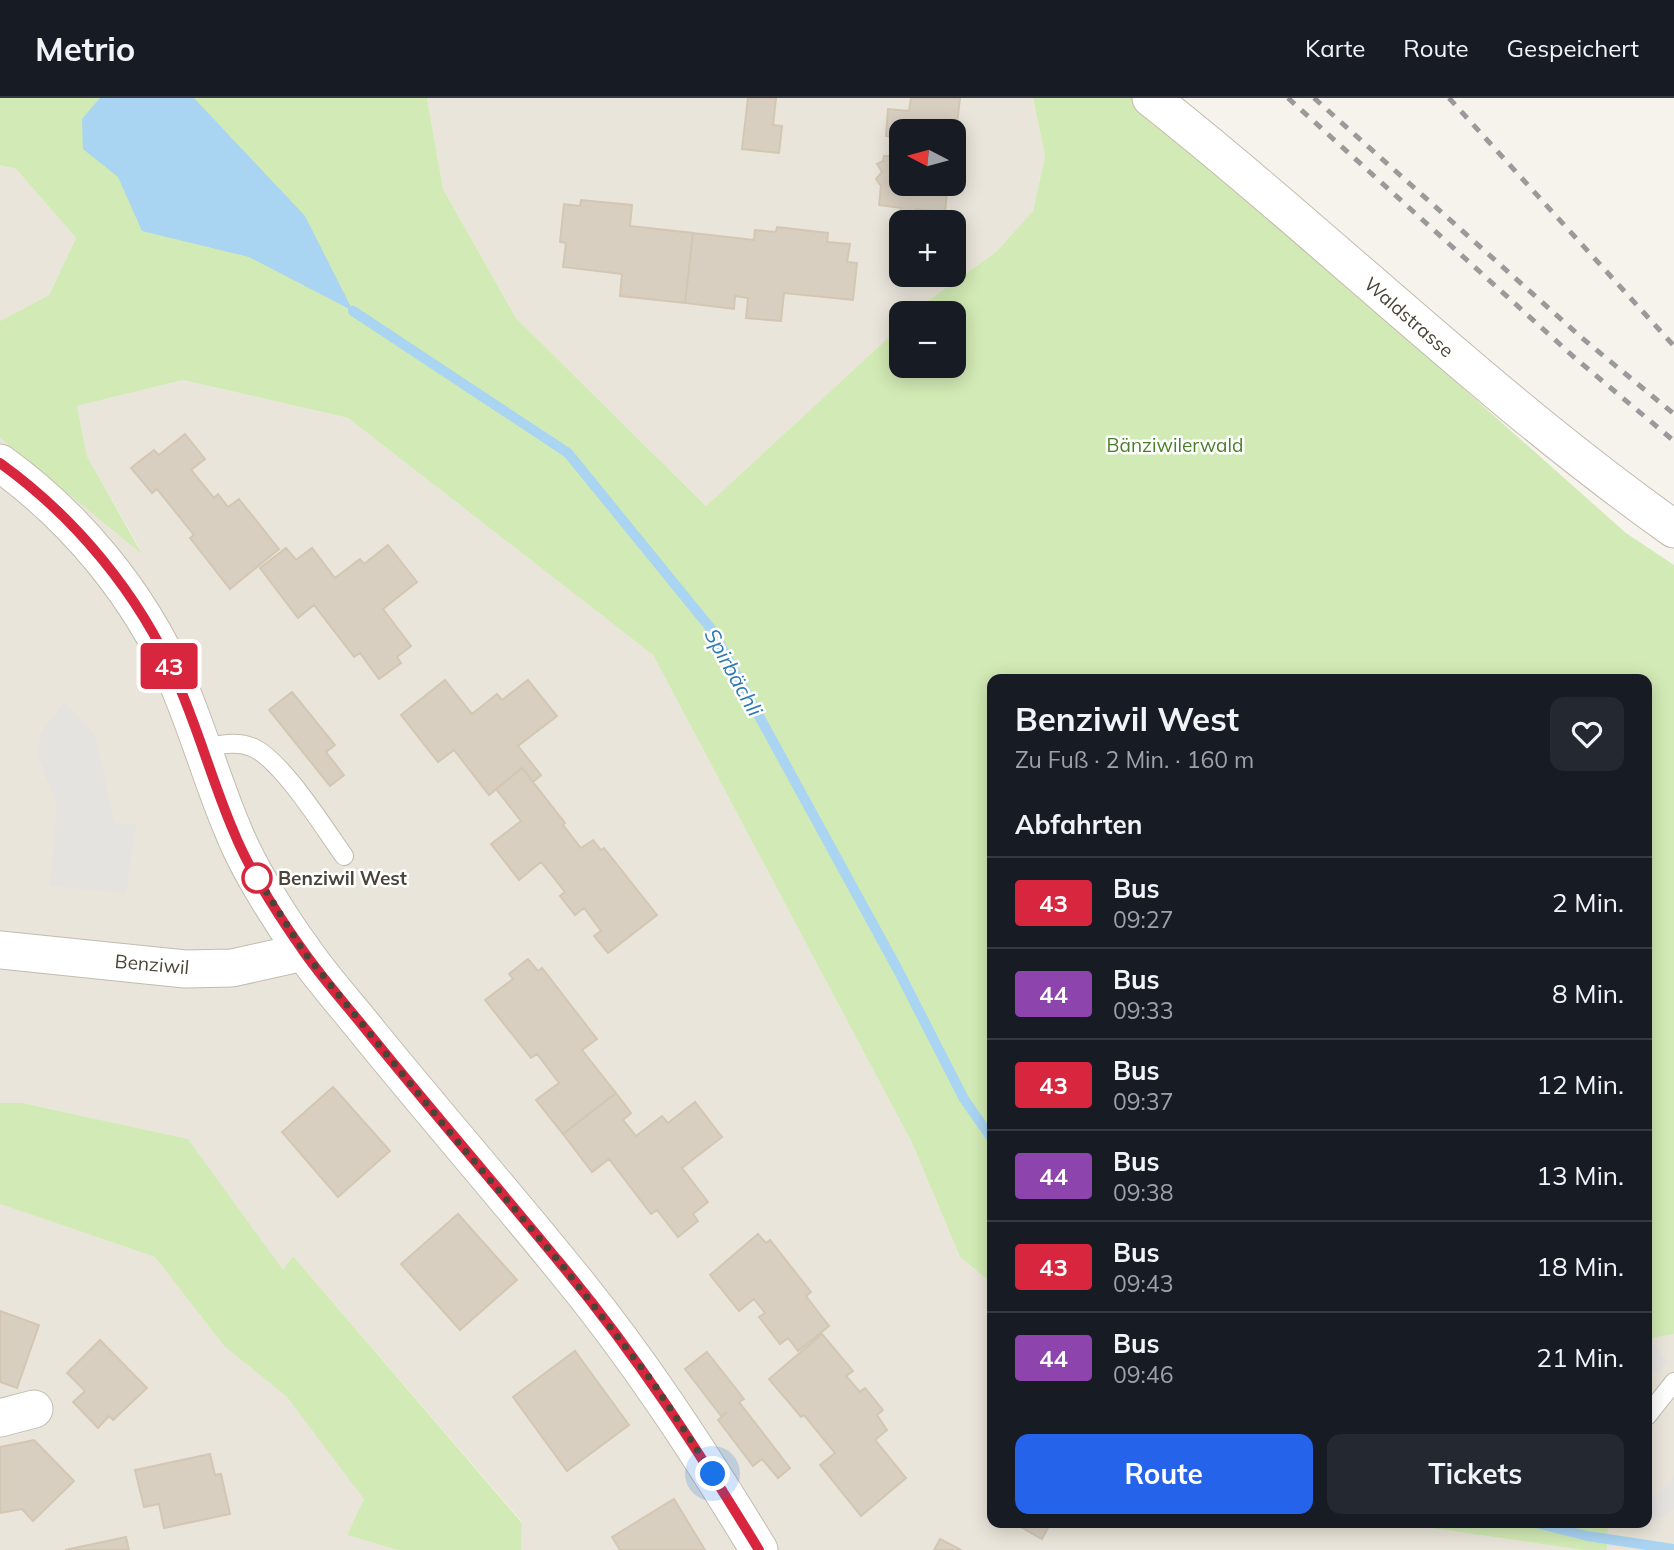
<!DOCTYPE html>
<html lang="de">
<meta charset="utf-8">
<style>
:root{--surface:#171b24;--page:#242831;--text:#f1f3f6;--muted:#9ea1a6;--line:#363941;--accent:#2563eb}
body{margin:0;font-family:Mulish,sans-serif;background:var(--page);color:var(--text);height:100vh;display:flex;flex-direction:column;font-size:26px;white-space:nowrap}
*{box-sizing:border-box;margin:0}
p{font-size:23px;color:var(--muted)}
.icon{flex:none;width:38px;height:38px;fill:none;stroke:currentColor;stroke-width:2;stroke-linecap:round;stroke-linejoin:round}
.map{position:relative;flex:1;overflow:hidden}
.drawer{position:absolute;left:987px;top:576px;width:665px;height:854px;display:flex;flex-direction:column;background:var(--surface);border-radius:14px;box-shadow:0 4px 18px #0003}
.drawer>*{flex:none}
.badge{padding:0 14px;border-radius:5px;font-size:24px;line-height:46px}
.needle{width:46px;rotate:276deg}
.fabs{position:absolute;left:889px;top:21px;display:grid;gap:14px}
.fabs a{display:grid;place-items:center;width:77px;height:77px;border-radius:14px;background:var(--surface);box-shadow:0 4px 18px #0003;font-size:35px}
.you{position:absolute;width:35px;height:35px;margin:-18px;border:5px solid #fff;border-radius:50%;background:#1a73e8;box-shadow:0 0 0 10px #1a73e833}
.map>.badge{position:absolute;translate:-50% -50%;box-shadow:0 0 0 4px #fff}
h2{padding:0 28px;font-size:26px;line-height:63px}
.round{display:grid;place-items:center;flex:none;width:74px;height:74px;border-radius:14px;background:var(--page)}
.head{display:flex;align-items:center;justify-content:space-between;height:119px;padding:0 28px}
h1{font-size:33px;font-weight:700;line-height:52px}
.action{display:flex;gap:14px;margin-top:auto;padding:14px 28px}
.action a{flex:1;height:80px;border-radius:14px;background:var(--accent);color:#fff;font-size:28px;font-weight:700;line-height:80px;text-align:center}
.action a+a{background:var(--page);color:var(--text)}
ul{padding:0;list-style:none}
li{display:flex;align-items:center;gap:21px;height:91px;padding:0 28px;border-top:2px solid var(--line)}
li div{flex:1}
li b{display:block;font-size:26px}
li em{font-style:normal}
li .badge{min-width:77px;font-weight:700;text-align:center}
header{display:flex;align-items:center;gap:42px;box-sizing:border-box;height:98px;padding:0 35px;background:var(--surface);border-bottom:2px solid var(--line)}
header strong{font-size:33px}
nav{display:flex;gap:38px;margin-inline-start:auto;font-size:24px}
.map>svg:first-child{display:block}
</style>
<header>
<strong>Metrio</strong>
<nav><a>Karte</a><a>Route</a><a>Gespeichert</a></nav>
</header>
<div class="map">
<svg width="1674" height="1452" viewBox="0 0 1674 1452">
<rect width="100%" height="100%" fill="#f6f3ec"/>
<!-- residential -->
<path fill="#eae5da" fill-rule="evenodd" d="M427 0H1033L1045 58 1033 113 996 154 929 202 915 215H901V228L706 408 516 220 443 91ZM901 33H954V86H901ZM901 124H954V177H901Z
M0 67 16 71 76 140 49 197 0 223Z
M183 282 348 320 653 557 912 1045 960 1159 992 1186V1424L1397 1425 1582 1452H521L522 1424 293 1158 283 1173 188 1041 23 1005H0V340L141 453 87 358 77 308Z
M0 1106 155 1159 224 1248 287 1299 365 1401 347 1437 397 1452H0Z
M1674 1236V1452H1607L1608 1430 1589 1425 1647 1424V1241Z"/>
<!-- green -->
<path fill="#d2eab5" d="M0 0H427L443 91 516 220 706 408 901 228V268H954V215H915L929 202 996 154 1033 113 1045 58 1033 0H1133L1150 12 1626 435 1674 467V1236L1647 1241V581H992V1186L960 1159 912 1045 653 557 348 320 183 282 77 308 87 358 142 456 0 340V223L49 197 76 140 16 71 0 67Z
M0 1005H23L188 1041 283 1172 293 1158 522 1425 521 1452H397L347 1437 364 1401 287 1299 224 1248 155 1159 0 1106Z
M1397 1425H1589L1608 1430 1607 1452H1582Z"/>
<!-- parking -->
<path fill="#e5e3e0" d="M65 604 95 637 115 725 136 727 126 795 50 788 57 708 38 658 41 634Z
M1654 1246 1668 1265 1647 1280V1251Z
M1674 1377V1412L1655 1422 1647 1424V1400L1655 1397 1667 1387Z"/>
<!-- water -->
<path fill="#a9d4f2" d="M100 0H194L305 118 353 213 249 159 142 133 118 79 83 51 82 21Z"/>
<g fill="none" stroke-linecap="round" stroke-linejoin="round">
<!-- stream -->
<path stroke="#a9d4f2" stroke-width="10" d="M353 213 568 355 712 532 898 872 964 1001 992 1041
M1532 1424 1587 1438 1674 1451"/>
</g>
<!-- building -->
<path fill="#d8cfc1" stroke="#d3c7b4" stroke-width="2" d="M748 0H776L773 27 782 28 779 55 742 51Z
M911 0H960L955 44 954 33H901V86H948L945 114 916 111 915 119 900 116 901 110 879 107 881 88 876 81 882 74 877 66 883 63 884 58H892L893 39 886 38 888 11 909 13Z
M581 102 632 107 630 128 693 135 685 205 620 198 622 176 563 169 566 145 560 144 564 106 580 108Z
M777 129 828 135 827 144 850 146 847 164 857 165 853 202 784 195 781 223 746 220 748 200 735 198 734 211 685 205 693 135 754 142 755 132 776 134Z
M185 336 205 361 191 372 214 400 218 396 228 409 239 401 279 451 230 491 190 440 194 437 157 391 152 395 131 370 154 352 159 357Z
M388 447 417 484 383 511 411 548 397 559 401 565 379 581 360 555 354 559 314 507 298 520 260 470 286 450 296 462 312 450 335 480 360 461 364 466Z
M445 582 472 616 497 596 502 602 528 582 557 618 518 648 541 677 533 684 522 670 489 697 454 652 438 664 401 617Z
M292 594 335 647 326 654 344 677 330 688 269 612Z
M522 670 565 725 563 727 581 750 593 742 601 752 604 750 657 817 608 855 594 838 601 833 584 810 575 817 560 798 565 794 541 764 519 782 491 746 521 723 496 691Z
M528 861 538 873 542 870 597 941 582 952 616 995 563 1036 536 1002 559 985 537 956 531 960 485 902 513 881 509 876Z
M333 989 390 1053 338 1099 282 1034Z
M616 995 631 1015 623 1022 636 1038 662 1018 668 1025 695 1004 722 1039 682 1070 708 1104 693 1116 698 1123 678 1139 657 1112 651 1116 609 1061 592 1074 563 1036Z
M458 1116 517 1182 460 1232 401 1166Z
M758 1136 766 1145 770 1142 811 1194 806 1198 829 1228 798 1253 788 1240 780 1246 759 1219 765 1215 754 1201 739 1213 710 1177Z
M0 1213 39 1227 17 1290 0 1284Z
M822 1236 853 1273 846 1278 860 1294 865 1290 883 1312 877 1317 887 1332 875 1342 906 1380 861 1418 820 1367 835 1355 804 1317 801 1319 769 1281Z
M100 1242 147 1290 113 1322 109 1318 98 1330 73 1304 85 1293 67 1275Z
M575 1253 629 1327 567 1373 513 1299Z
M707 1254 744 1301 739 1304 790 1370 778 1380 762 1361 753 1368 718 1322 727 1314 721 1318 685 1271Z
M34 1342 74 1383 33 1423 22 1411 0 1415V1349Z
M210 1356 215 1377 221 1376 230 1416 164 1430 159 1406 144 1409 135 1372Z
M674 1401 705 1452H620L612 1439Z
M1012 1424H1051L1042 1441Z
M126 1439 129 1452H65Z
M940 1441 961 1452H934Z"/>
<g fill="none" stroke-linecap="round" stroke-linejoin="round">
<!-- lane casing -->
<g stroke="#c2bbae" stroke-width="20">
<path id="lane" d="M201 650C219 647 237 642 254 650 283 664 324 730 344 758
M1647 1318 1674 1284"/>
</g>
<!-- street casing -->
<g stroke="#c2bbae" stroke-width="39">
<path id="street" d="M1151 0C1328 140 1489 300 1674 431
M0 365C75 419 139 496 176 581 198 631 212 683 233 732 248 770 280 821 304 854 324 883 349 910 371 938 433 1014 498 1089 560 1165 635 1255 698 1352 759 1452
M0 852 185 871 232 870 304 854
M0 1320 34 1311"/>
</g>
<!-- lane -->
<use href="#lane" stroke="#fff" stroke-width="18"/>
<!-- street -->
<use href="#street" stroke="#fff" stroke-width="37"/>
<!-- rail -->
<path stroke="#9a9a9a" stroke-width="5" stroke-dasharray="9 9" stroke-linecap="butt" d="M1288 0 1575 260 1674 343
M1314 0 1582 240 1674 316
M1449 0 1674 248"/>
</g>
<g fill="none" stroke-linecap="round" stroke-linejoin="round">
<!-- line casing -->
<g stroke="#fff" stroke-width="16">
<path id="line" d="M0 365C75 419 139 496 176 581 198 630 212 683 233 732 248 770 280 820 304 854 323 881 346 907 367 933 430 1011 496 1087 560 1165 635 1255 698 1352 759 1452"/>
</g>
<!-- line -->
<use href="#line" stroke="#d7263d" stroke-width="10"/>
<!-- walk -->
<path stroke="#4b4439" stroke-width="7" stroke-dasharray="0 12.6" d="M257 780 252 771 304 854 447 1031 562 1167 652 1283 713 1376"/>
</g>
<!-- markers -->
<circle fill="#fff" stroke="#d7263d" stroke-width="3.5" cx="257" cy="780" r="14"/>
<g text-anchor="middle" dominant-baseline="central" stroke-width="5" stroke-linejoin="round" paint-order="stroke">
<!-- street labels -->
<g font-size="19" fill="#4b4439" stroke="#fff">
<text transform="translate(1409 219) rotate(41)">Waldstrasse</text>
<text transform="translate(152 866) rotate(5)">Benziwil</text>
</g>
<!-- park labels -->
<g font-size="19" fill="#4a7f2a" stroke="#fff">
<text x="1175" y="347">Bänziwilerwald</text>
</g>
<!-- stop labels -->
<g font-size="19" font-weight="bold" fill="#4b4439" stroke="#fff" text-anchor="start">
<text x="278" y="780">Benziwil West</text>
</g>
<!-- water labels -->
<g font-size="21" font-style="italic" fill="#2e7ab2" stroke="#fff">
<text transform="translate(734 574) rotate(61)">Spirbächli</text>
</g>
</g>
</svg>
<div class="fabs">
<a><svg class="needle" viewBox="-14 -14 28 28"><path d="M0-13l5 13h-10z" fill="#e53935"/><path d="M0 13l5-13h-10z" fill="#9ea1a6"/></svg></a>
<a>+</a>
<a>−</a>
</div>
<div class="you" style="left:713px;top:1376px"></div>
<b class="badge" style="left:169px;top:568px;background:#d7263d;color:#fff">43</b>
<section class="drawer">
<div class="head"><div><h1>Benziwil West</h1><p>Zu Fuß · 2 Min. · 160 m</p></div><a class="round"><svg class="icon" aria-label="heart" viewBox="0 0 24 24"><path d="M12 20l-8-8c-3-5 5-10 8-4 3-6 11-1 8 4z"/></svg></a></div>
<h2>Abfahrten</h2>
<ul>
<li><span class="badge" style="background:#d7263d;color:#fff">43</span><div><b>Bus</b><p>09:27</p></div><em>2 Min.</em></li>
<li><span class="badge" style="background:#8e44ad;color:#fff">44</span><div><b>Bus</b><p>09:33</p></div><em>8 Min.</em></li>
<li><span class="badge" style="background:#d7263d;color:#fff">43</span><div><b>Bus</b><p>09:37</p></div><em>12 Min.</em></li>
<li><span class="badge" style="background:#8e44ad;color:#fff">44</span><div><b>Bus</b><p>09:38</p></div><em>13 Min.</em></li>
<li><span class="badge" style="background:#d7263d;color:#fff">43</span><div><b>Bus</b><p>09:43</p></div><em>18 Min.</em></li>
<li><span class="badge" style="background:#8e44ad;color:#fff">44</span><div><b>Bus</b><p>09:46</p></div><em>21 Min.</em></li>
</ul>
<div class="action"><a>Route</a><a>Tickets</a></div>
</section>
</div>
